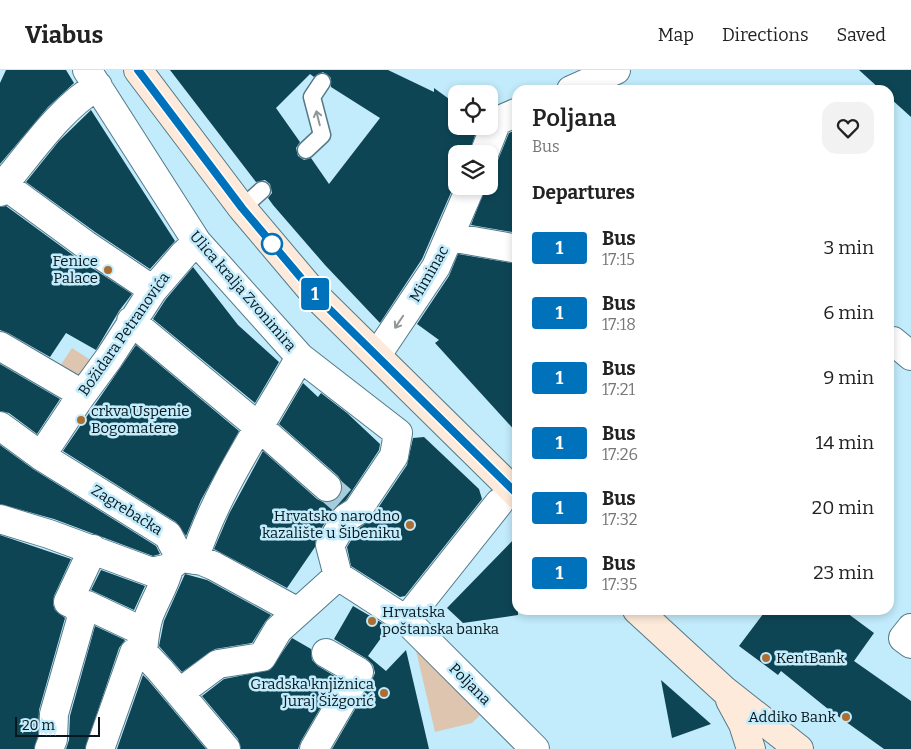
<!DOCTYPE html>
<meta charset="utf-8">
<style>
:root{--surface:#fff;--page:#f2f2f2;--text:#222;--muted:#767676;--line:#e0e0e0}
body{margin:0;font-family:Bitter,serif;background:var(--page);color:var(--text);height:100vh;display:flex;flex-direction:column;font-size:19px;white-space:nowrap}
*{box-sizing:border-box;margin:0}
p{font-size:16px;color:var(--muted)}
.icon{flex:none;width:28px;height:28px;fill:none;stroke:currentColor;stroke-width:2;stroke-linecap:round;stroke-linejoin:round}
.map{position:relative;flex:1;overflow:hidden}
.side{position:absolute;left:512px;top:15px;width:382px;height:530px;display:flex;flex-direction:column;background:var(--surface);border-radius:15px;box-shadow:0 2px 8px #0003}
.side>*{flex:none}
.badge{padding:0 10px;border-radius:4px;font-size:18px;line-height:32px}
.controls{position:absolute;left:448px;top:15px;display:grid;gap:10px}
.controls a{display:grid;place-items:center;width:50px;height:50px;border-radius:10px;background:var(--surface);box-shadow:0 2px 8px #0003;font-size:25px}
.scale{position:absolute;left:15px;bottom:12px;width:85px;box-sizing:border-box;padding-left:5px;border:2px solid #08171d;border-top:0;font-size:14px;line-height:18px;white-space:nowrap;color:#08171d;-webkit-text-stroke:4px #c2ebfb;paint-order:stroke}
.map>.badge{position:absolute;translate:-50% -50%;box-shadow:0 0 0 2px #fff}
h2{padding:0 20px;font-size:19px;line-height:45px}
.round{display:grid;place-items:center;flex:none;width:52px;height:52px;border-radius:15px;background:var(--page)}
.headline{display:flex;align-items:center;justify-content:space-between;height:85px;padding:0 20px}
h1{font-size:24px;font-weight:600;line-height:38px}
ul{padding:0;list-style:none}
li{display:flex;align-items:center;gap:15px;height:65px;padding:0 20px}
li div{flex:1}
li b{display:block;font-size:19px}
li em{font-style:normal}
li .badge{min-width:55px;font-weight:700;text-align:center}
header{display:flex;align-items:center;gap:30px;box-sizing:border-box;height:70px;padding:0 25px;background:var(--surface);border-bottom:1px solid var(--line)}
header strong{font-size:24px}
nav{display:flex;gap:28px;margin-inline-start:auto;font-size:18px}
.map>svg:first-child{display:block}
</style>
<header>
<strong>Viabus</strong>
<nav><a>Map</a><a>Directions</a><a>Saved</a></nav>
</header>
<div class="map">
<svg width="911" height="679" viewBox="0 0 911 679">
<rect width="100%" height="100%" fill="#c2ebfb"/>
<!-- green -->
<path fill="#dec5b0" d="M72 278 92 291 76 315 56 302Z
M415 576 480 645 472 653 435 662Z"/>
<!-- building -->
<path fill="#0e4555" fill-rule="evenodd" d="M6 0H66L74 13 48 37 0 94V13Z
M170 0H388L434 22V18L456 34V56H478L469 84H456V111L422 189 380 253 325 195 273 135 268 128 272 123 270 114 265 110 256 112ZM323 2 331 8V17L380 48 329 114 311 88 304 90 298 86 296 78 300 72 276 38 310 4 314 7Z
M859 0H911V47L890 28V20H881Z
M91 40 175 171 150 199 95 162 26 112 59 71Z
M518 59V163L471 155 486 116H489V98L494 96 498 90 509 63Z
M6 136 77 188 132 224 119 241 96 280 66 263 50 287 8 263 0 260V137Z
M458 184 518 194V364L435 273 439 270 417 254 449 206Z
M193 197 238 255 279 292 255 333 153 249 166 229Z
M136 275 239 361 201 430 186 466 176 452 63 381Z
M0 294 60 329 37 364 9 343 0 341Z
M303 313 318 327 321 323 347 343 380 374 379 380 346 430 333 440 316 467 315 477 287 518 214 479 229 444 263 381 317 429 323 432H332L339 427 342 421V412L338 406 279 354Z
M424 367 479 419 482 429 405 526 400 527 351 496 347 477 358 459 370 450 407 395 413 368Z
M0 375 33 399 156 476 160 484 153 486 54 449 0 434Z
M0 465 71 489 54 526 53 534 55 540 65 548 39 640 38 666 34 679H0Z
M518 465V545L463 553 447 538Z
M101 500 145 516 134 540 91 520Z
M185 504 207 510 271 545 265 552 252 573 215 579 182 602 159 576 164 551Z
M353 536 389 557 368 586 386 601 406 580 429 679H332L372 610 375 603 373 595 367 589 334 569Z
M766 540H843L874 563 854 591 911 631V679H884L828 639 781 601 778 605 739 576Z
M95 556 125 570 119 578 85 679H66L69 670 70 646Z
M292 568 311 579 312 590 318 596 338 608 301 671 298 679H241L238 669 202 626 224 609 270 600Z
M143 605 148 610 206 679H117Z
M661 610 711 654 672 668Z"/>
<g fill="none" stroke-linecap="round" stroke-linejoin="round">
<!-- street-tunnel -->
<path stroke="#a6cbda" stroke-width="28" stroke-dasharray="28 14" stroke-linecap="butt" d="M327 417 342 430"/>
<!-- lane casing -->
<g stroke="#547a88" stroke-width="19">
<path id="lane" d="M306 80 322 65 312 27 322 12
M242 138 262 120"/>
</g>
<!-- street casing -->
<g stroke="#547a88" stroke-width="30">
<path id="street" d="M87 0 197 172 300 287 398 363 394 386 357 441 346 448 330 475 338 506
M571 20 616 0
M484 84 497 51 518 42
M0 112 86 175 153 220
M0 122 4 114C31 82 61 37 98 16
M450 167 518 179
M131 251 260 358 327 417
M893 271 911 286
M0 276 82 324
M377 285 436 197 471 116
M0 356 41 386 168 465 180 488
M41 386 79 329 109 288 153 220 184 184 197 172
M0 449 49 464 152 502 169 498 180 488
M180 488 202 491 214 496 298 542
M194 490C217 418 263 353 300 287
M76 536 87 535 144 562
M406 550 499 433
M911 558 903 568 911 574
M143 582 160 600 226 679
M179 623 218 594 262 587 278 560 338 506 406 550 535 679
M49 679 53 669 54 644 82 546 76 536 68 532 93 479
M100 679 134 583 143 582C144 570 145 558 149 546 155 530 165 515 169 498
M314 679 359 602 326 583"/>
</g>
<!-- secondary casing -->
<g stroke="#547a88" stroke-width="30">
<path id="secondary" d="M138 0 242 138 318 228 518 425
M637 540 724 620 799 679
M730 630 743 654 751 679"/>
</g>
<!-- lane -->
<use href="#lane" stroke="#fff" stroke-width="16"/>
<!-- street -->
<use href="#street" stroke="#fff" stroke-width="28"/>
<!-- secondary -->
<use href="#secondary" stroke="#fdeada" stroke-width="28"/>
</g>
<!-- one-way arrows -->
<defs><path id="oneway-shaft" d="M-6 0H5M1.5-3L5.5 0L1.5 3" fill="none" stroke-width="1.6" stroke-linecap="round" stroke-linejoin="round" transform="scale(1.25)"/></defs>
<g stroke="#909799">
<use href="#oneway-shaft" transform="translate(318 48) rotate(-104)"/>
<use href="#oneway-shaft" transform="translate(399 252) rotate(124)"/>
</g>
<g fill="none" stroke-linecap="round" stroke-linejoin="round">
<!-- line casing -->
<g stroke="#fff" stroke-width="11">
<path id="line" d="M138 0 242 138 318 228 518 425"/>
</g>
<!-- line -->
<use href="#line" stroke="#0072bc" stroke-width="8"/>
</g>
<!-- markers -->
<circle fill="#fff" stroke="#0072bc" stroke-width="2.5" cx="272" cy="174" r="10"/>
<g fill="#ac6e33" stroke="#c2ebfb" stroke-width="2">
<circle cx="108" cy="200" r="5"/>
<circle cx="81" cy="350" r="5"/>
<circle cx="410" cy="455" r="5"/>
<circle cx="372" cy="551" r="5"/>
<circle cx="766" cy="588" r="5"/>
<circle cx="384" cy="623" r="5"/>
<circle cx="846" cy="647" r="5"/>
</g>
<g text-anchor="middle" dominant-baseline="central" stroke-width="5" stroke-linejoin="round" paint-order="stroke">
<!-- poi labels -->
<g font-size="15" fill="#08171d" stroke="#c2ebfb" text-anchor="end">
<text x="98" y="191">Fenice<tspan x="98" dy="17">Palace</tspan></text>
<text x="91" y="341" text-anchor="start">crkva Uspenie<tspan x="91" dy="17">Bogomatere</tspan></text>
<text x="400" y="446">Hrvatsko narodno<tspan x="400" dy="17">kazalište u Šibeniku</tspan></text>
<text x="382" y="542" text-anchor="start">Hrvatska<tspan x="382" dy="17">poštanska banka</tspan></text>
<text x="776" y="588" text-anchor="start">KentBank</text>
<text x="374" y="614">Gradska knjižnica<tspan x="374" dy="17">Juraj Šižgorić</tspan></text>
<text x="836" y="647">Addiko Bank</text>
</g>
<!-- street labels -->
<g font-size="15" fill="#08171d" stroke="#c2ebfb">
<text transform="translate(429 204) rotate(-60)">Miminac</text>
<text transform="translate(243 221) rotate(49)">Ulica kralja Zvonimira</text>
<text transform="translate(124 264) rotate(-55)">Božidara Petranovića</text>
<text transform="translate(127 440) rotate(32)">Zagrebačka</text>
<text transform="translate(470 614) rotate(45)">Poljana</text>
</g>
</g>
</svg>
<div class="controls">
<a><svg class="icon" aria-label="locate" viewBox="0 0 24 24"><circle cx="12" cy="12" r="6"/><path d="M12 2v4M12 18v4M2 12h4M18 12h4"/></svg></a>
<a><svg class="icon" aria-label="layers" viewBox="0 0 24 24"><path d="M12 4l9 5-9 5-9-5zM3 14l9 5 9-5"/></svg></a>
</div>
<div class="scale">20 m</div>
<b class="badge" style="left:315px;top:224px;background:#0072bc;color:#fff">1</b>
<section class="side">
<div class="headline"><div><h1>Poljana</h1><p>Bus</p></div><a class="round"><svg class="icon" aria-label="heart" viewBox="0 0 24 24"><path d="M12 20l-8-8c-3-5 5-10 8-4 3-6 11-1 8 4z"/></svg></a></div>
<h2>Departures</h2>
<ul>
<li><span class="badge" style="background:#0072bc;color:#fff">1</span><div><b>Bus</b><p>17:15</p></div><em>3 min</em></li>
<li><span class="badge" style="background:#0072bc;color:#fff">1</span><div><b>Bus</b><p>17:18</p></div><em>6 min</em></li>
<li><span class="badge" style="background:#0072bc;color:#fff">1</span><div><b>Bus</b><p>17:21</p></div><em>9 min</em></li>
<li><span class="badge" style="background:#0072bc;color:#fff">1</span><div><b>Bus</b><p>17:26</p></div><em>14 min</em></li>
<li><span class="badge" style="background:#0072bc;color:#fff">1</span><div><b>Bus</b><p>17:32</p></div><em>20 min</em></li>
<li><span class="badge" style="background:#0072bc;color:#fff">1</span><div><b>Bus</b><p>17:35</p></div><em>23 min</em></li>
</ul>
</section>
</div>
